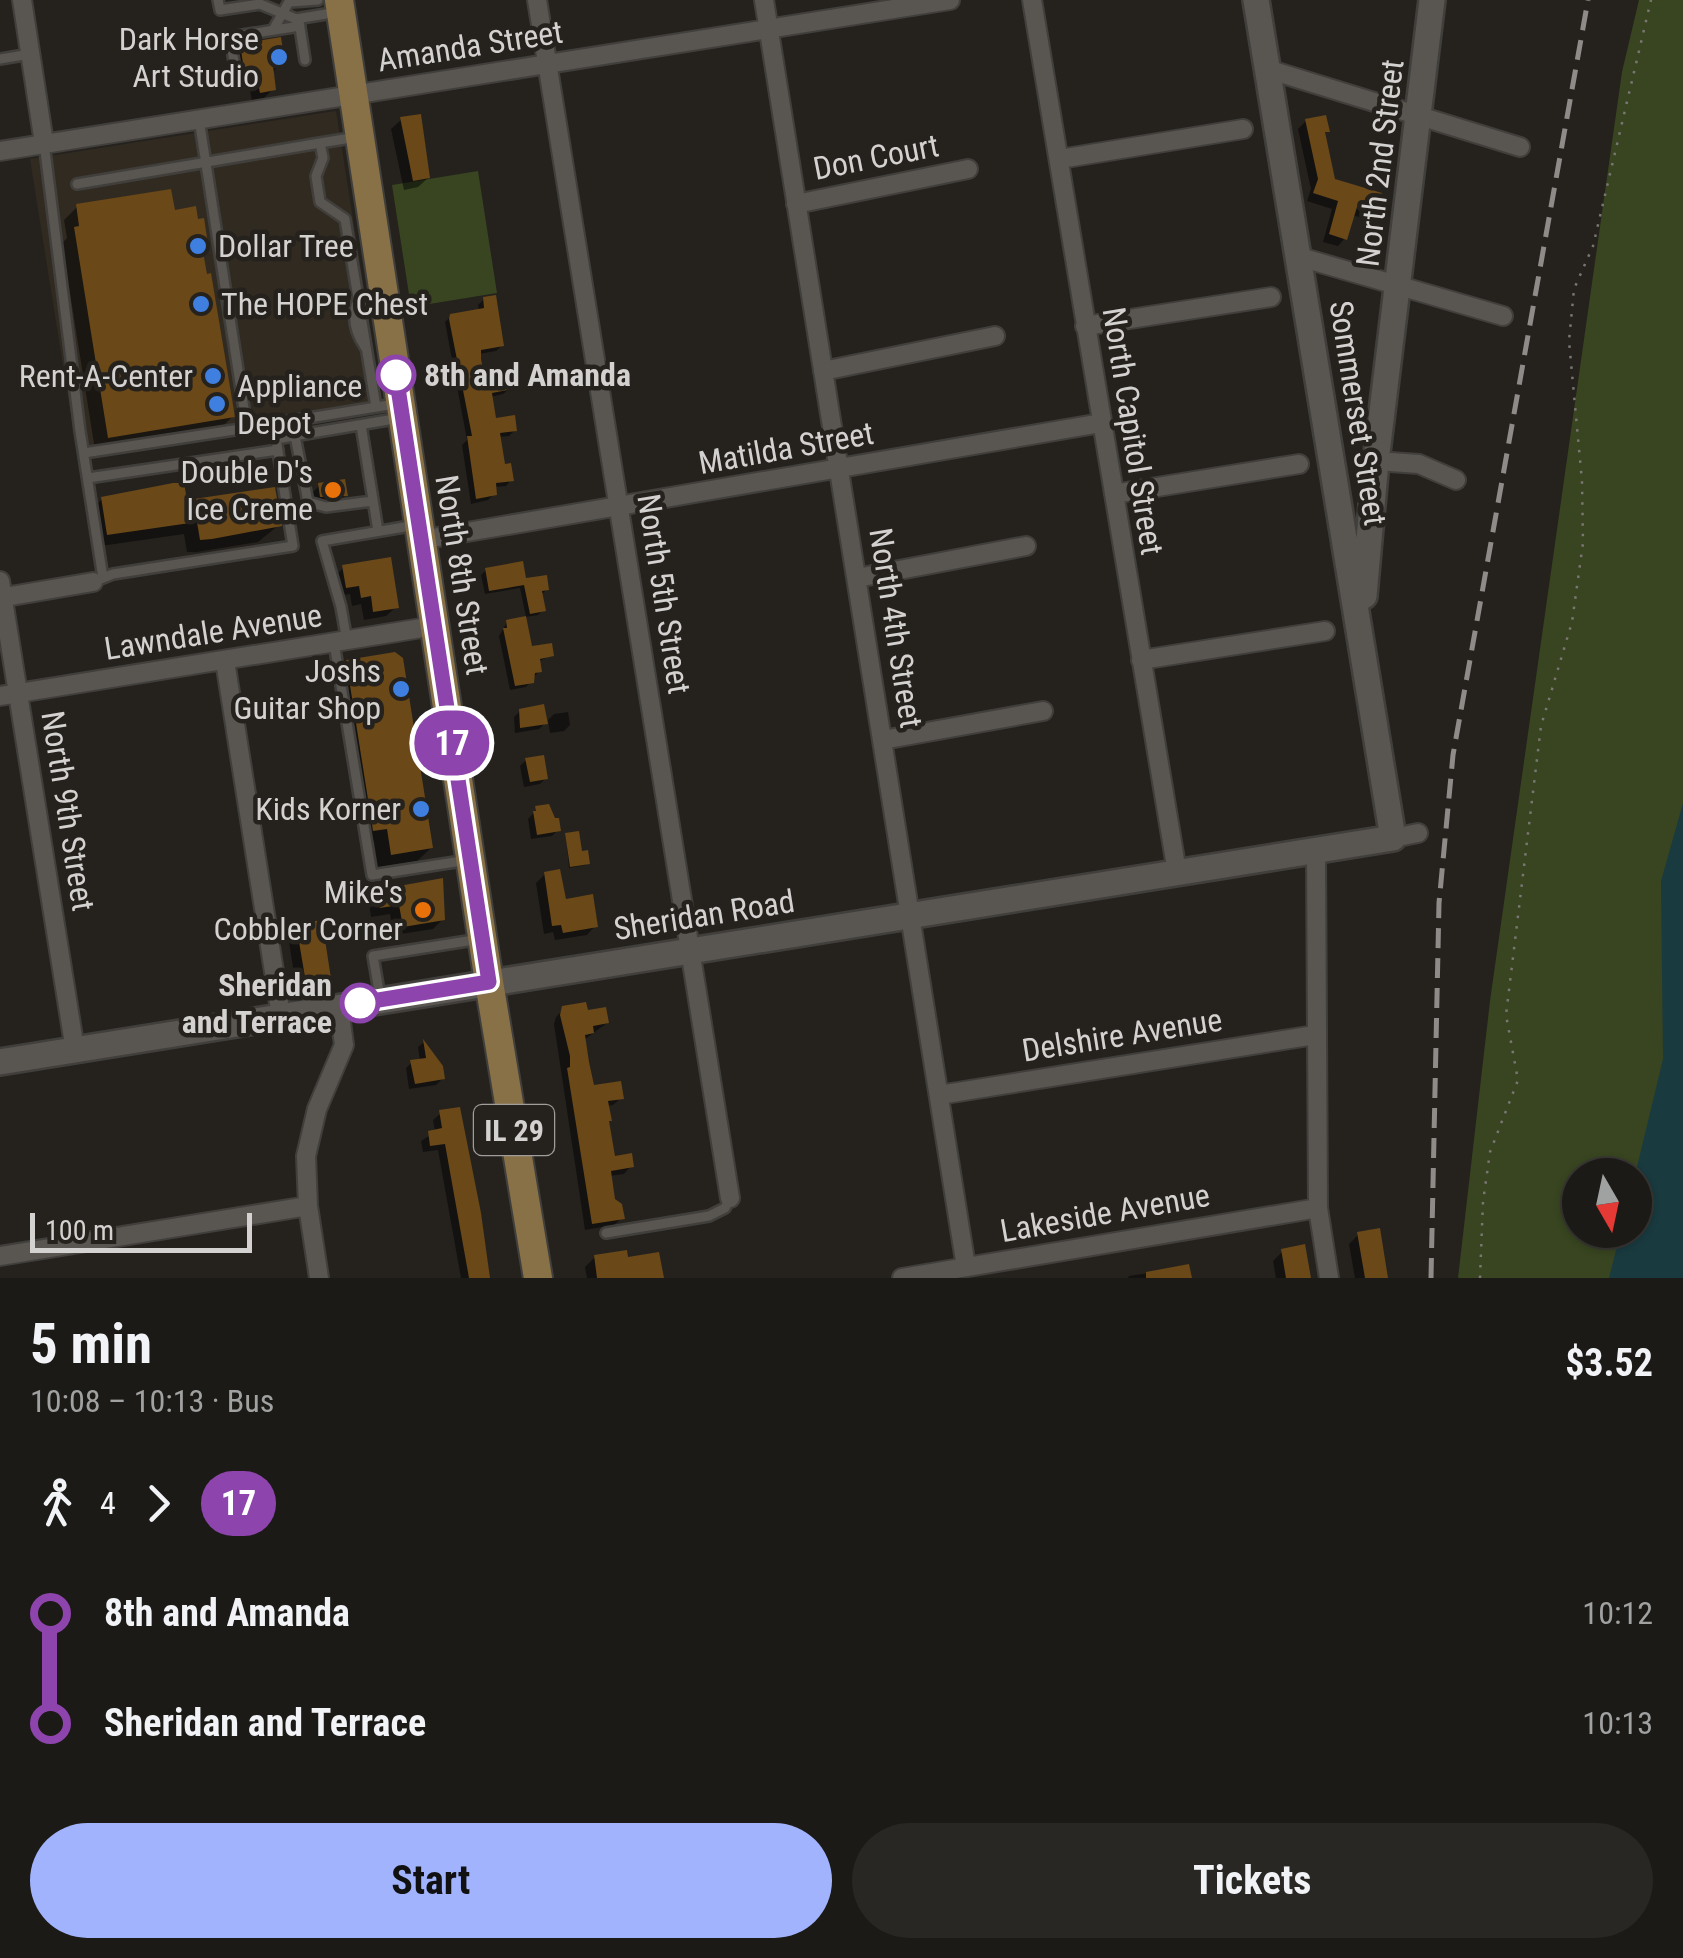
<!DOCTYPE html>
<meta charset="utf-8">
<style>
:root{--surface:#1c1a16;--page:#292723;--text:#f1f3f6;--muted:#a0a1a1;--line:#3a3835;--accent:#a1b3fd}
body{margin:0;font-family:"Roboto Condensed",sans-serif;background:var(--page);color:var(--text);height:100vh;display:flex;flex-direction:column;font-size:38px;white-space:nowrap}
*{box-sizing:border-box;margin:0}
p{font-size:32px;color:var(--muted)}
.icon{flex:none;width:55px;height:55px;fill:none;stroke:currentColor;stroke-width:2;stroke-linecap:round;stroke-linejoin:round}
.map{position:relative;height:1278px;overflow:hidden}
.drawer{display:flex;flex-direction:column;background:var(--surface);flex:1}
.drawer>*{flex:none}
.badge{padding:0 20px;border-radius:32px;font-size:35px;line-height:65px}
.needle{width:65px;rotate:171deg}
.fabs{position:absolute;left:1562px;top:1158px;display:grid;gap:20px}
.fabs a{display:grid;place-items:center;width:90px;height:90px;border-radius:50%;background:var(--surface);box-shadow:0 2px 8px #0004,0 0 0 2px var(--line);font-size:50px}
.scale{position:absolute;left:30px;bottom:25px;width:222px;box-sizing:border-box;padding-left:10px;border:5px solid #d4d2d0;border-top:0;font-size:28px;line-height:35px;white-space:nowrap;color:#d4d2d0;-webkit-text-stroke:8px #25221e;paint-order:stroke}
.map>.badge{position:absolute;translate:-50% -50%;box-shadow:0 0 0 5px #fff}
.legs{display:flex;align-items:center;gap:15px;height:110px;padding:0 30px;font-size:32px}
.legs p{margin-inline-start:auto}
.headline{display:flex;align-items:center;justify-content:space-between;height:170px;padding:0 30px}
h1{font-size:55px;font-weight:700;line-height:75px}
.action{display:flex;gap:20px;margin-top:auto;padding:20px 30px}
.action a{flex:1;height:115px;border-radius:60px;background:var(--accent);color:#111;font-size:40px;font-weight:700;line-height:115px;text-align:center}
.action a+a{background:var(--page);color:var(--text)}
ul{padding:0 30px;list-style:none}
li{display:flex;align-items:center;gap:35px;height:110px;font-size:38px}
li i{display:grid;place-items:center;width:15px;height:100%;margin:0 12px;background:currentColor}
li i::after{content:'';width:25px;height:25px;margin:-12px;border:8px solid;border-radius:50%;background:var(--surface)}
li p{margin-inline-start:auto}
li:first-child i{background:linear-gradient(#0000 50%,currentColor 0)}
li:last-child i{background:linear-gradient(currentColor 50%,#0000 0)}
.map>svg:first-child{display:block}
</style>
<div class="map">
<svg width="1683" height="1278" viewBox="0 0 1683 1278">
<rect width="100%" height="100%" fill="#25221e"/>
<!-- built -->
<path fill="#312a21" d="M336 111 383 410 78 459 30 159Z"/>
<!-- green -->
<path fill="#384520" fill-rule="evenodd" d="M1639 0H1683V1278H1458L1490 1001 1622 72ZM1580 1175H1635V1230H1580Z
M478 171 497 293 411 307 392 185Z"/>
<!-- water -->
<path fill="#193a3f" d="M1683 803V1278H1609L1621 1230H1635V1175L1663 1059 1661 881Z"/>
<!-- shadow -->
<path fill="#0007" d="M241 46 282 62 274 71 273 89 264 98 252 101 247 75 236 77 232 55Z
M401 120 428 178 418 187 404 190 391 129Z
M1306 121 1327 131 1323 135 1333 181 1374 211 1366 219 1352 215 1345 238 1338 246 1323 242 1332 209 1307 201 1311 189 1298 129Z
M77 207 173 212 196 222 206 250 201 255 232 417 219 430 95 450 62 243 67 238 64 220Z
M484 299 502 345 496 351 479 354 483 382 509 389 503 394 490 397 494 421 515 430 509 436 498 437 503 467 511 480 506 486 494 487V494L488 500 471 504 462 445 467 440 445 322 451 316 479 312 478 305Z
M319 486 346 495 340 501 315 502 313 492Z
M102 499 184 503 279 525 258 542 197 552H187L184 534 94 547 89 512Z
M344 567 396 607 386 616 364 620 361 604 352 606 350 594 337 596 334 577Z
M486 570 547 589 542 594 543 610 538 615 526 617 520 588 485 594 481 575Z
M507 622 530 649 551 655 538 662 539 671 526 687 510 690 499 636Z
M347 663 431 848 417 861 378 867 374 841 361 843 334 676Z
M520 711 545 723 539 729 515 733 514 717Z
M568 712 570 725 564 731 550 733 548 720 554 714Z
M526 760 546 778 540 784 524 787 520 766Z
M537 809 558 830 552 836 531 839 528 819Z
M566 835 588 863 586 865 569 868Z
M545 874 564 901 595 926 587 935 555 940 553 932 544 934 536 883Z
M379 892 443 919 433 929 394 935 390 914 371 917 369 902Z
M298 926 330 984 320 994 298 998 288 936Z
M564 1009 585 1013 607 1023 584 1040 592 1088 621 1098 613 1105 607 1106 613 1158 631 1166 624 1174 609 1176 613 1200 622 1218 614 1225 585 1230 554 1024 556 1017Z
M423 1043 441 1067 442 1079 436 1085 409 1089 406 1068 412 1062 420 1061 418 1047Z
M441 1113 485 1253 488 1278H461L438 1150 423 1152 421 1141 435 1132 433 1120Z
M1378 1231 1386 1278H1355L1349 1244 1358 1235Z
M1303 1247 1309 1278H1276L1273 1261 1283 1251Z
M657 1255 661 1278H587L585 1267 595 1257 626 1260Z
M1187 1267 1189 1278H1128L1129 1276Z"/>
<!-- building -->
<path fill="#6a4818" d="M281 37 285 63 273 65 276 90 260 93 255 68 244 70 240 44Z
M421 114 430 178 413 181 400 117Z
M1326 115 1330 132H1325L1335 179 1382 193 1376 213 1357 207 1347 240 1329 234 1338 201 1313 193 1318 179 1305 119Z
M171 189 175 210 196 206 198 219 204 218 209 251 203 252 207 274 211 273 235 417 108 438 74 227 79 226 76 204Z
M496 295 504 346 481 350V359L485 379 509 374 512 389 492 393 496 418 515 415 517 431 500 433 505 464 511 463 514 481 496 483 497 495 476 499 467 436H472L449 319 450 314 484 308 483 297Z
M345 479 348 496 320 497 318 483Z
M173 483H184L187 500 275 487 282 526 212 539 200 540 197 522 107 535 101 497Z
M391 557 399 608 373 612 371 596 361 598 359 586 346 588 342 565Z
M523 561 526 578 547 575 549 590 542 591 546 611 530 614 524 585 489 591 485 568Z
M526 616 532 646 552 643 554 656 540 659 542 672 535 673 534 683 515 686 503 628H507L506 620Z
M395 652 403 658 433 848 391 855 387 829 373 831 346 660Z
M544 704 548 724 520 728 519 709Z
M544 755 548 779 530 782 525 758Z
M549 804 555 818H559L561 831 537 835 533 811H536L535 806Z
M579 831 582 851 588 850 590 864 570 867 565 833Z
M560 869 566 899 593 894 598 927 563 933 561 925 552 926 544 872Z
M443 878 445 920 403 927 399 905 380 908 377 890Z
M322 920 332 985 307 989 296 924Z
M586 1002 588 1010 606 1007 609 1023 593 1026 594 1033 585 1035 589 1062 594 1085 621 1081 624 1099 608 1101 612 1121H609L615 1156 632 1153 634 1167 611 1171 615 1199 622 1204 625 1219 592 1224 567 1068 570 1067V1056L560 1015 562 1006Z
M423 1039 443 1066 445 1079 415 1084 410 1060 426 1058Z
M460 1107 481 1213 490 1278H469L445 1144 430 1146 428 1131 442 1128 439 1110Z
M1380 1228 1388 1278H1365L1357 1232Z
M1305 1244 1311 1278H1286L1281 1249Z
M627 1250 628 1257 659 1252 664 1278H597L594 1255Z
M1189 1264 1192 1278H1146V1272Z"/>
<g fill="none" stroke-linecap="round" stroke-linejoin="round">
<!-- service casing -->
<g stroke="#413f3c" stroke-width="14">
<path id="service" d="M218 0 220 10 260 4 296 19 338 12
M290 2 318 0
M299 21 305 60
M273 30 290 0
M0 59 30 54
M235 68 230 37 300 26
M199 119 247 428 395 404
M44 143 80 431 103 578
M320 143 357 137
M77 184 320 143 323 158 316 176 320 202 345 219 376 407
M356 305C352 321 356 334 365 347
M361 425 378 531
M295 436 308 502 326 507 373 501
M84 453 247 428
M88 478 278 450
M93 582 113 574 293 546 276 439 400 418
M347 641 341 607 322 541 416 525
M334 643 372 875 468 860
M380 997 373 956 480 939
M606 1233 709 1216 725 1208 730 1198"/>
</g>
<!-- minor casing -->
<g stroke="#413f3c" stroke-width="22">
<path id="minor" d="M22 0 44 143
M537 0 730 1198
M764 0 966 1267
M1032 0 1177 872
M1267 69 1520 147
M0 151 950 0
M1060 159 1243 129
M796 204 968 169
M1300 257 1503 316
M1085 326 1271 297
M823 371 995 336
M1376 461 1419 464 1456 480
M1114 494 1299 464
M421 540 1101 423
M857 578 1026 546
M0 581 75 1050
M0 598 93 582
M1141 660 1325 631
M225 661 281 1016
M0 696 434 626
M883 740 1043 711
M1393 838 1418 833
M1316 851 1318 1208 1329 1278
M939 1095 1315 1035
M0 1256 308 1206
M319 1278 308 1206 306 1156 317 1109 344 1045 339 1007
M902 1278 1318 1208"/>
</g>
<!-- secondary casing -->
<g stroke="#413f3c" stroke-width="30">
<path id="secondary" d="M1364 596 1376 461 1432 0
M0 1062 1393 838 1256 0"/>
</g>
<!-- primary casing -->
<g stroke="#413f3c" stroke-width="32">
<path id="primary" d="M339 0 489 982 538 1278"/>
</g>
<!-- path -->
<path stroke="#797673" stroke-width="2.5" stroke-dasharray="2.5 8" stroke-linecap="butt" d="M1480 1278 1483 1202 1490 1152 1518 1080 1506 1015 1541 726 1572 622 1583 543 1582 481 1569 341 1574 289 1593 246 1651 0"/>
<!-- service -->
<use href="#service" stroke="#595551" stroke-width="9"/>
<!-- minor -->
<use href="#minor" stroke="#595551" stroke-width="18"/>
<!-- secondary -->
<use href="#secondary" stroke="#595551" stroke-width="25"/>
<!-- primary -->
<use href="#primary" stroke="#887146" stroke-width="28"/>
<!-- rail -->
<path stroke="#8e8b89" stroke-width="5" stroke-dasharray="20 10" stroke-linecap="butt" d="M1431 1278 1439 903 1453 755 1588 0"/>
</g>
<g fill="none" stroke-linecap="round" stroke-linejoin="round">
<!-- line-1 casing -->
<g stroke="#fff" stroke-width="22">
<path id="line-1" d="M360 1003 489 982 396 375"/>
</g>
<!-- line-1 -->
<use href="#line-1" stroke="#8e44ad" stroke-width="15"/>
</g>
<!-- markers -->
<g fill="#3f7fe0" stroke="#25221e" stroke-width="4">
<circle cx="279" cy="57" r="10"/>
<circle cx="198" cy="246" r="10"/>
<circle cx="201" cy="304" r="10"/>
<circle cx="213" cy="376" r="10"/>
<circle cx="217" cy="404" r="10"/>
<circle cx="401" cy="689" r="10"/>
<circle cx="421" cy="809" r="10"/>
</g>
<g fill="#fff" stroke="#8e44ad" stroke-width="5">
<circle cx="396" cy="375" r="18"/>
<circle cx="360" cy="1003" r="18"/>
</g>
<g fill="#e8710a" stroke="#25221e" stroke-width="4">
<circle cx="333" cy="490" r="10"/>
<circle cx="423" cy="910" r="10"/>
</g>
<g text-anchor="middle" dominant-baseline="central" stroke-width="9" stroke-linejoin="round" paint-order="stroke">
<!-- shield labels -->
<rect fill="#25221e" stroke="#a09d9b" stroke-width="2.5" x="474" y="1105" width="80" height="50" rx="8"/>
<g font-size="30" font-weight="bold" fill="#d4d2d0">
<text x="514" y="1130">IL 29</text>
</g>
<!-- poi labels -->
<g font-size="32" fill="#d4d2d0" stroke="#25221e" text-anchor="end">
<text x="259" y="39">Dark Horse<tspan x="259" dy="37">Art Studio</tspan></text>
<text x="218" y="246" text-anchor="start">Dollar Tree</text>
<text x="221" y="304" text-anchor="start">The HOPE Chest</text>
<text x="193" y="376">Rent-A-Center</text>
<text x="237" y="386" text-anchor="start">Appliance<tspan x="237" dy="37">Depot</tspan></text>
<text x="313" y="472">Double D's<tspan x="313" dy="37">Ice Creme</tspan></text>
<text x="381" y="671">Joshs<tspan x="381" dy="37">Guitar Shop</tspan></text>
<text x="401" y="809">Kids Korner</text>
<text x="403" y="892">Mike's<tspan x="403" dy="37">Cobbler Corner</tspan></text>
</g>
<!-- street labels -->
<g font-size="32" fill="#d4d2d0" stroke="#25221e">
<text transform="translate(470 46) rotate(-9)">Amanda Street</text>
<text transform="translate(876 157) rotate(-11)">Don Court</text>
<text transform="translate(1380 163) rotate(-83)">North 2nd Street</text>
<text transform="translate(1358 413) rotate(81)">Sommerset Street</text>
<text transform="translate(1133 431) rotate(81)">North Capitol Street</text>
<text transform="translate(786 448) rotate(-10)">Matilda Street</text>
<text transform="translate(462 575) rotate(81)">North 8th Street</text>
<text transform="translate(664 594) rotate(81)">North 5th Street</text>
<text transform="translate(896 628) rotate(81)">North 4th Street</text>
<text transform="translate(213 632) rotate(-9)">Lawndale Avenue</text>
<text transform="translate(68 811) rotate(81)">North 9th Street</text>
<text transform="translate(704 915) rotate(-9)">Sheridan Road</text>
<text transform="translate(1122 1035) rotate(-9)">Delshire Avenue</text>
<text transform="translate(1105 1213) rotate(-10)">Lakeside Avenue</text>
</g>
<!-- stop labels -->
<g font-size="32" font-weight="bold" fill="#d4d2d0" stroke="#25221e" text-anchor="start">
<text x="424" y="375">8th and Amanda</text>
<text x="332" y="985" text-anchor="end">Sheridan<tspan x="332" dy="37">and Terrace</tspan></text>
</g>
</g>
</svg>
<div class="fabs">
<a><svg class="needle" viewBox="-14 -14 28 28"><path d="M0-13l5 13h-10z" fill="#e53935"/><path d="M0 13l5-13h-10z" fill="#a0a1a1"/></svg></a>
</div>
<div class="scale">100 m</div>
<b class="badge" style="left:452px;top:743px;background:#8e44ad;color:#fff">17</b>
</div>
<section class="drawer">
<div class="headline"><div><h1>5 min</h1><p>10:08 – 10:13 · Bus</p></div><b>$3.52</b></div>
<div class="legs"><svg class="icon" aria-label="walk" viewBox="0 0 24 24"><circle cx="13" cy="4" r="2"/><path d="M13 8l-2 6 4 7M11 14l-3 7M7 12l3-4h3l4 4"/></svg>4<svg class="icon" aria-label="forward" viewBox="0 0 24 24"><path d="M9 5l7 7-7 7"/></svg><b class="badge" style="background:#8e44ad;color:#fff">17</b></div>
<ul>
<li><i style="color:#8e44ad"></i><b>8th and Amanda</b><p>10:12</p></li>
<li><i style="color:#8e44ad"></i><b>Sheridan and Terrace</b><p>10:13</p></li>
</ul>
<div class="action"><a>Start</a><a>Tickets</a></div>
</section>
